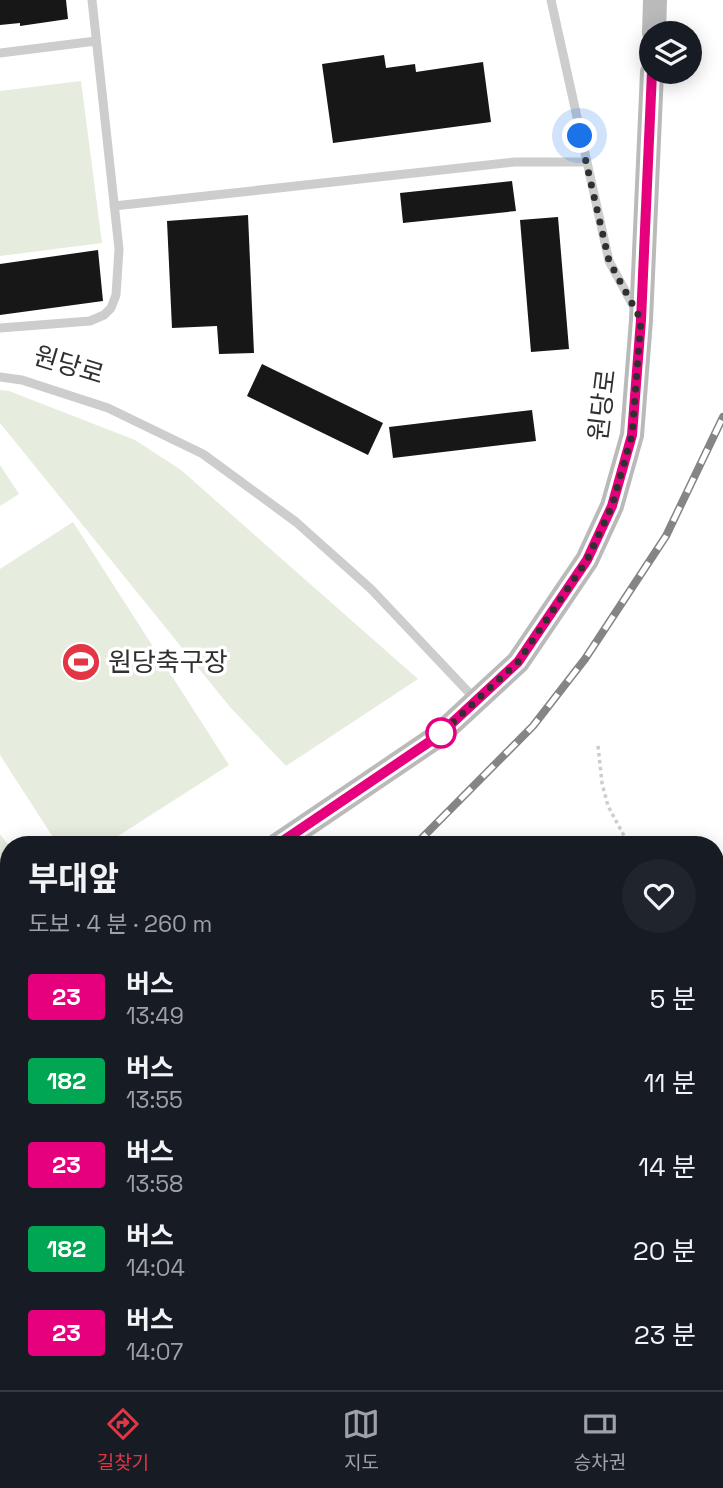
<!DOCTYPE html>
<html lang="ko">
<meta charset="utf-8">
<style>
:root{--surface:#171b24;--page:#20242c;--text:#f1f3f6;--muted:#9ea1a6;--line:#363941;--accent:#e33544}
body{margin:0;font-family:"Space Grotesk","Noto Sans KR",sans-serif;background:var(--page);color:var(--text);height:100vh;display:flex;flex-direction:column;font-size:26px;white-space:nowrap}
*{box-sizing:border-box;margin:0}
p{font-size:23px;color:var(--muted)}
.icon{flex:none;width:38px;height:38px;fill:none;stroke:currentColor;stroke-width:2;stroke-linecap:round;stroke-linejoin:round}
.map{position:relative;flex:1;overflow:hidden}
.details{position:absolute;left:0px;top:836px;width:724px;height:555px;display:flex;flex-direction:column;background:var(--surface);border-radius:28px 28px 0 0;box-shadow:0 4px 18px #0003}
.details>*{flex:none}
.badge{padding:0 14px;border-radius:5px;font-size:24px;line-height:46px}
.tools{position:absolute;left:639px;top:21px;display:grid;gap:14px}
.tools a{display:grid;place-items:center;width:63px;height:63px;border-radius:50%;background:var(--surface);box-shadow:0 4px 18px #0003;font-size:35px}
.you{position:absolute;width:35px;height:35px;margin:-18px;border:5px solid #fff;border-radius:50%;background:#1a73e8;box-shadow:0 0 0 10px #1a73e833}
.map>.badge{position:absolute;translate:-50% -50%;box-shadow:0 0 0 4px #fff}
.round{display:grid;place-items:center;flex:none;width:74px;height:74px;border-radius:37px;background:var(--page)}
.headline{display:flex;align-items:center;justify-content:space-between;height:119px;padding:0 28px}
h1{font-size:33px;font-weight:700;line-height:52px}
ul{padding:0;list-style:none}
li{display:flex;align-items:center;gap:21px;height:84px;padding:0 28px}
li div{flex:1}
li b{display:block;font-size:26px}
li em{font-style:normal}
li .badge{min-width:77px;font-weight:700;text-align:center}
.tabs{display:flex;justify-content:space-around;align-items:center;height:98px;border-top:2px solid var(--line);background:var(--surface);font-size:19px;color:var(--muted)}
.tabs a{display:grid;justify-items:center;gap:4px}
.tabs .selected{color:var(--accent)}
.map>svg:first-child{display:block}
</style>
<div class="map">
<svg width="723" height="1390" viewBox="0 0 723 1390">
<rect width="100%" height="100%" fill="#fff"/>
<!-- green -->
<path fill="#e6ecde" d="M81 81 102 243 0 256V91Z
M0 390 9 391 135 440 181 470 418 679 286 766 230 707 0 423Z
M0 465 19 494 0 506Z
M73 522 229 765 104 845H58L0 755V569Z
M0 834 9 846V929L0 938Z
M9 1271V1382H716V1290L723 1291V1390H0V1278Z"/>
<!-- building -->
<path fill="#171717" d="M0 0H66L68 19 20 26V23L0 25Z
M384 55 386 68 415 64 416 72 483 62 491 122 333 143 322 64Z
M512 181 516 211 403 223 400 193Z
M248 215 254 353 219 354 217 326 172 328 167 221Z
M558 217 569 349 531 352 520 220Z
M98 250 103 301 0 315V264Z
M262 364 383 423 368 455 247 396Z
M532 410 536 441 393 458 389 427Z"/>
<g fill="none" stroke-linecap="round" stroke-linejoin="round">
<!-- path -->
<path stroke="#cdcdcd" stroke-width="3.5" stroke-dasharray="3.5 3.5" stroke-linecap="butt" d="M598 746 602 783 608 806 629 845"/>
<!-- lane -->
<path stroke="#cdcdcd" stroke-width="9" d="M551 0 609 261 635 309
M0 53 96 41
M114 206 515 162H586
M0 328 90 321 104 315 111 308 116 295 119 249 92 0
M0 377 22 380 108 408 203 454 296 522 371 589 475 699"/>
<!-- secondary -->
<path stroke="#bababa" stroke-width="24" d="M654 33 655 0
M277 845 438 736 518 662 587 560 612 506 632 435 641 320 652 72
M0 1034 9 1028"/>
<!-- primary -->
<path stroke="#a8a8a8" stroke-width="28" d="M716 965 723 949
M716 1002 723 986
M490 1390 496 1382"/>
<!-- highway -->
<path stroke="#979797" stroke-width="32" d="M0 1066 9 1068
M0 1115 9 1117
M716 1184 723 1185
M716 1232 723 1233
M716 1263 723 1265"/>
<!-- rail casing -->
<g stroke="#858585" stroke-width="8">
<path id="rail" d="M415 845 533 726 585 659 666 536 723 417
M0 1166 9 1160"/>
</g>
<!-- rail -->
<use href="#rail" stroke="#fff" stroke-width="5" stroke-dasharray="16" stroke-linecap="butt"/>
</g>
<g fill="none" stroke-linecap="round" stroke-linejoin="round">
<!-- line casing -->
<g stroke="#fff" stroke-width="16">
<path id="line" d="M277 845 438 736 518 662 587 560 612 506 632 435 641 320 652 72"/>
</g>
<!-- line -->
<use href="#line" stroke="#e6007e" stroke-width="10"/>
<!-- walk -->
<path stroke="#303030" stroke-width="7" stroke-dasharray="0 12.6" d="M441 733 438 736 518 662 587 560 612 506 632 435 641 320 609 261 580 136"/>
</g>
<!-- icons -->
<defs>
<g id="stadium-disc" transform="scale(2.0125)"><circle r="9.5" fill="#e33544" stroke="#fff"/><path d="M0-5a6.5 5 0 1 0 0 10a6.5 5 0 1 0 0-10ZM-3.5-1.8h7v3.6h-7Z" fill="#fff"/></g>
</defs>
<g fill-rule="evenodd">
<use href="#stadium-disc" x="81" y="662"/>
</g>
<!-- markers -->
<circle fill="#fff" stroke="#e6007e" stroke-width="3.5" cx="441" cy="733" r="14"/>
<g text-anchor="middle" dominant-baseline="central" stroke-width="7" stroke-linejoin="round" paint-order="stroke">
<!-- street labels -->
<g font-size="26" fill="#303030" stroke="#fff">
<text transform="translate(69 365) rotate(17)">원당로</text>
<text transform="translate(602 405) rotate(-83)">원당로</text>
</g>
<!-- poi labels -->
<g font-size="26" fill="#303030" stroke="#fff" text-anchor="start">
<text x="108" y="662">원당축구장</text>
</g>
</g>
</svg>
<div class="tools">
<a><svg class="icon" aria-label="layers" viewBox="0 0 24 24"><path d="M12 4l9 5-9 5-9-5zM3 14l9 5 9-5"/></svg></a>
</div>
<div class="you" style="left:580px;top:136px"></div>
<section class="details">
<div class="headline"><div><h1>부대앞</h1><p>도보 · 4 분 · 260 m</p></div><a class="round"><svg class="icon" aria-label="heart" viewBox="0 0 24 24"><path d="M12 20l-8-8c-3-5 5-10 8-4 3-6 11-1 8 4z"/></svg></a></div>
<ul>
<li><span class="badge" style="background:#e6007e;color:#fff">23</span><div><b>버스</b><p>13:49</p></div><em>5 분</em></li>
<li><span class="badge" style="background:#00a651;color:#fff">182</span><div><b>버스</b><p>13:55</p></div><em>11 분</em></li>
<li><span class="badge" style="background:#e6007e;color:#fff">23</span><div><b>버스</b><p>13:58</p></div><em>14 분</em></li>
<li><span class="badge" style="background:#00a651;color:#fff">182</span><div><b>버스</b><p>14:04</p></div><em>20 분</em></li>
<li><span class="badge" style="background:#e6007e;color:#fff">23</span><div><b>버스</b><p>14:07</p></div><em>23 분</em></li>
</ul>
</section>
</div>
<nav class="tabs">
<a class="selected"><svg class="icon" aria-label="directions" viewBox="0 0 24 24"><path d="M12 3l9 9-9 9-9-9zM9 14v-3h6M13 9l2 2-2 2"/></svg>길찾기</a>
<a><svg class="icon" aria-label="map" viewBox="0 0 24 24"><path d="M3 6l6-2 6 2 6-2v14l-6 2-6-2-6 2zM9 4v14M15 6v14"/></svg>지도</a>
<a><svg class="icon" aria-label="tickets" viewBox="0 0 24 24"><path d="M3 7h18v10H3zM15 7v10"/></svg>승차권</a>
</nav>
